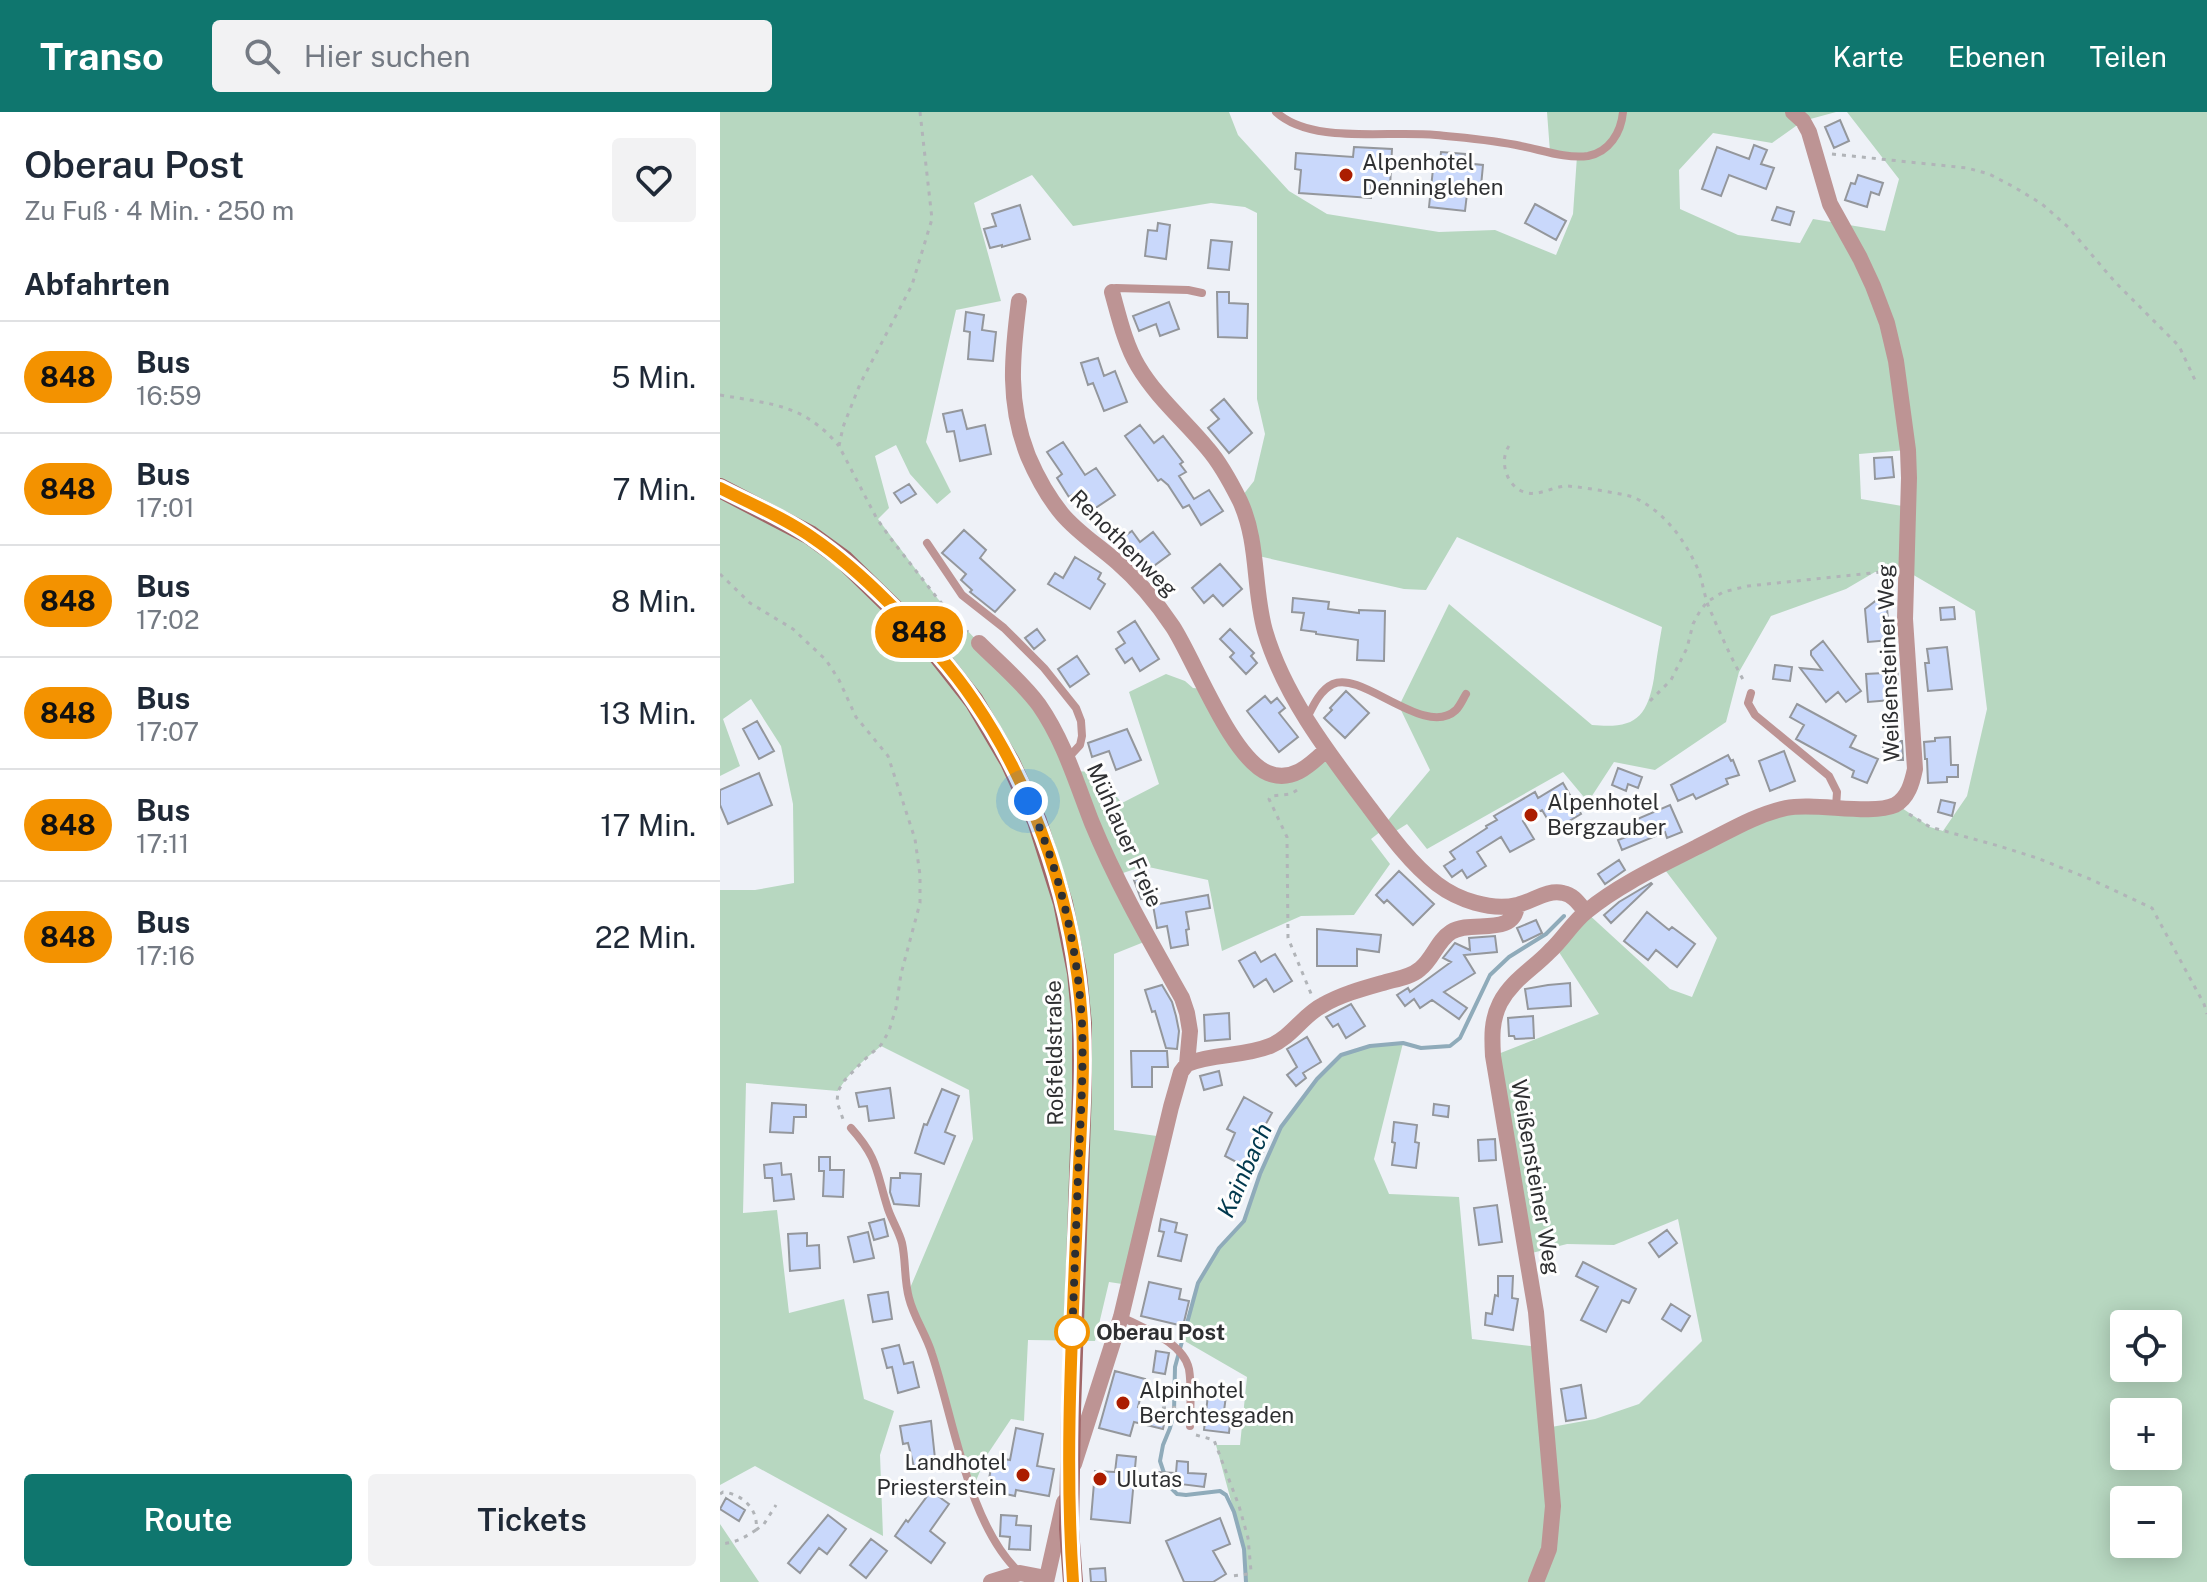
<!DOCTYPE html>
<html lang="de">
<meta charset="utf-8">
<style>
:root{--surface:#fff;--page:#f2f2f3;--text:#1f2937;--muted:#747a83;--line:#e0e1e3;--accent:#0f766e}
body{margin:0;font-family:"Public Sans",sans-serif;background:var(--page);color:var(--text);height:100vh;display:flex;flex-direction:column;font-size:30px;white-space:nowrap}
*{box-sizing:border-box;margin:0}
p{font-size:26px;color:var(--muted)}
.icon{flex:none;width:44px;height:44px;fill:none;stroke:currentColor;stroke-width:2;stroke-linecap:round;stroke-linejoin:round}
.map{position:relative;flex:1;overflow:hidden}
.side{display:flex;flex-direction:column;background:var(--surface);width:720px}
.side>*{flex:none}
.badge{padding:0 16px;border-radius:26px;font-size:28px;line-height:52px}
.tools{position:absolute;left:1390px;top:1198px;display:grid;gap:16px}
.tools a{display:grid;place-items:center;width:72px;height:72px;border-radius:8px;background:var(--surface);box-shadow:0 4px 20px #0003;font-size:40px}
.you{position:absolute;width:40px;height:40px;margin:-20px;border:6px solid #fff;border-radius:50%;background:#1a73e8;box-shadow:0 0 0 12px #1a73e833}
.map>.badge{position:absolute;translate:-50% -50%;box-shadow:0 0 0 4px #fff}
h2{padding:0 24px;font-size:30px;line-height:72px}
.round{display:grid;place-items:center;flex:none;width:84px;height:84px;border-radius:8px;background:var(--page)}
.headline{display:flex;align-items:center;justify-content:space-between;height:136px;padding:0 24px}
h1{font-size:38px;font-weight:600;line-height:60px}
.action{display:flex;gap:16px;margin-top:auto;padding:16px 24px}
.action a{flex:1;height:92px;border-radius:8px;background:var(--accent);color:#fff;font-size:32px;font-weight:600;line-height:92px;text-align:center}
.action a+a{background:var(--page);color:var(--text)}
ul{padding:0;list-style:none}
li{display:flex;align-items:center;gap:24px;height:112px;padding:0 24px;border-top:2px solid var(--line)}
li div{flex:1}
li b{display:block;font-size:30px}
li em{font-style:normal}
li .badge{min-width:88px;font-weight:700;text-align:center}
header{display:flex;align-items:center;gap:48px;box-sizing:border-box;height:112px;padding:0 40px;background:var(--accent);color:#fff}
header strong{font-size:38px}
nav{display:flex;gap:44px;margin-inline-start:auto;font-size:28px}
.search{width:560px;height:72px;background:var(--page);display:flex;align-items:center;gap:20px;box-sizing:border-box;padding:0 28px;border-radius:8px;color:var(--muted);font-size:30px}
main{display:flex;flex:1;min-height:0}
.map>svg:first-child{display:block}
</style>
<header>
<strong>Transo</strong>
<div class="search"><svg class="icon" aria-label="search" viewBox="0 0 24 24"><circle cx="10" cy="10" r="6"/><path d="M15 15l6 6"/></svg>Hier suchen</div>
<nav><a>Karte</a><a>Ebenen</a><a>Teilen</a></nav>
</header>
<main>
<section class="side">
<div class="headline"><div><h1>Oberau Post</h1><p>Zu Fuß · 4 Min. · 250 m</p></div><a class="round"><svg class="icon" aria-label="heart" viewBox="0 0 24 24"><path d="M12 20l-8-8c-3-5 5-10 8-4 3-6 11-1 8 4z"/></svg></a></div>
<h2>Abfahrten</h2>
<ul>
<li><span class="badge" style="background:#f39200;color:#111">848</span><div><b>Bus</b><p>16:59</p></div><em>5 Min.</em></li>
<li><span class="badge" style="background:#f39200;color:#111">848</span><div><b>Bus</b><p>17:01</p></div><em>7 Min.</em></li>
<li><span class="badge" style="background:#f39200;color:#111">848</span><div><b>Bus</b><p>17:02</p></div><em>8 Min.</em></li>
<li><span class="badge" style="background:#f39200;color:#111">848</span><div><b>Bus</b><p>17:07</p></div><em>13 Min.</em></li>
<li><span class="badge" style="background:#f39200;color:#111">848</span><div><b>Bus</b><p>17:11</p></div><em>17 Min.</em></li>
<li><span class="badge" style="background:#f39200;color:#111">848</span><div><b>Bus</b><p>17:16</p></div><em>22 Min.</em></li>
</ul>
<div class="action"><a>Route</a><a>Tickets</a></div>
</section>
<div class="map">
<svg width="1487" height="1470" viewBox="0 0 1487 1470">
<rect width="100%" height="100%" fill="#eef1f7"/>
<!-- green -->
<path fill="#b7d7c0" fill-rule="evenodd" d="M0 0H509L518 23 569 79 607 102 719 120 775 118 836 143 853 102 857 44 830 40 827 0H1116L1083 9 1052 31 993 21 959 58 960 97 1018 123 1080 131 1093 107 1165 119 1179 67 1127 0H1487V1470H526L524 1437 496 1333H520L527 1265 463 1228 478 1171 499 1136 524 1109 540 1062 561 1015 597 967 621 943 650 934 683 931 654 1047 669 1082 739 1085 752 1227 819 1235 826 1316 875 1307 919 1292 982 1229 958 1107 894 1133 847 1132 808 1142 773 944 879 902 835 834 866 800 950 877 972 885 997 826 942 754 1047 702 1176 692 1210 715 1223 719 1247 684 1267 597 1255 499 1185 458 1155 460 1126 477 1051 504 1019 560 1006 610 935 658 894 650 868 690 843 660 707 737 687 712 671 722 665 716 651 727 670 752 634 803 581 804 502 839 488 768 424 754 397 763 429 828 394 842V1018L444 1025 409 1173 389 1170 375 1229 308 1228 304 1309 291 1307 267 1343 252 1378 220 1266 188 1181 253 1027 249 978 161 934C145 947 129 960 118 979L26 971 23 1101 57 1098 69 1201 124 1187 144 1287 174 1299 160 1343 163 1424 35 1354 0 1373V778H35L74 771 73 692 61 634 31 587 3 607 20 654 0 664ZM312 63 353 114 491 91 525 95 537 101V287L545 322 534 369 519 388 534 443 684 477 706 478 737 425 942 515C939 532 936 549 934 566 927 607 914 617 872 613L729 492 679 594 710 658 664 713 606 638 563 664 523 638 486 577 473 576 465 569 446 562 409 580 439 672 402 691 376 660 353 659 289 560 259 531 218 487 158 407 169 396 155 344 176 333 190 362 217 392 231 380 206 330 236 198 281 189 254 91ZM1187 338 1188 395 1141 387 1139 342ZM1404 1212H1448V1256H1404ZM1404 1300H1448V1344H1404ZM1404 1388H1448V1432H1404Z
M0 1412 39 1470H0Z"/>
<g fill="none" stroke-linecap="round" stroke-linejoin="round">
<!-- stream -->
<path stroke="#8fabba" stroke-width="4" d="M526 1470 524 1437 514 1400 506 1383 500 1379 466 1383 457 1382 448 1373 440 1349 443 1333 450 1316 454 1300 455 1255 478 1171 499 1136 524 1109 540 1062 561 1015 597 967 621 943 650 934 683 931 701 936 730 934 740 926 770 863 789 845 826 822 844 804"/>
</g>
<!-- building -->
<path fill="#c9d8fb" stroke="#94979c" stroke-width="2" d="M1120 8 1129 29 1114 36 1105 15Z
M1034 33 1047 38 1041 52 1054 56 1046 77 1009 63 1001 84 982 77 997 35 1029 47Z
M634 35 672 37 670 75 651 73V86L579 81 581 58 575 57 576 41 633 45Z
M721 40 745 42 744 51 763 53 761 74 748 73 745 99 709 95 713 57H719Z
M1138 63 1163 71 1159 83 1151 80 1147 95 1125 88 1131 71 1135 72Z
M815 92 846 109 836 128 805 111Z
M300 93 310 127 282 135V133L270 136 264 117 276 114 272 102Z
M1057 95 1074 100 1070 113 1052 108Z
M438 111 450 113 446 147 425 144 428 118 437 119Z
M491 128 512 130 509 158 488 156Z
M497 180H509V191L528 192 527 226 498 225Z
M449 190 459 217 440 224 436 212 419 219 413 204Z
M246 200 264 203 262 218 276 220 273 249 248 247 250 220 244 219Z
M378 246 384 264 395 259 407 290 384 299 373 271 368 273 361 251Z
M504 287 532 321 509 341 488 316 499 307 491 298Z
M242 298 247 317 265 313 271 342 240 349 234 319 227 320 223 302Z
M420 313 434 331 443 324 463 350 460 352 466 360 459 364 474 387 489 378 503 399 481 413 469 393 463 396 448 373 441 367 438 369 405 324Z
M343 330 365 363 376 356 395 383 371 399 358 379 349 385 337 366 342 362 327 340Z
M1172 345 1174 365 1155 367 1154 346Z
M189 372 196 382 181 391 174 381Z
M244 418 266 438 260 446 295 478 275 500 250 480 252 478 241 468 246 462 222 441Z
M412 419 420 430 433 420 450 442 427 459 411 436 407 439 399 428Z
M355 445 381 461 378 467 385 472 370 497 328 472 335 461 343 466Z
M500 452 522 477 503 494 493 483 484 491 472 476Z
M573 486 609 490 608 497 639 501V498L665 499 664 549 637 548 638 528 596 522V520L581 518 584 501 572 500Z
M1166 486 1170 528 1148 530 1145 497 1158 487Z
M1234 495 1235 507 1221 508 1220 496Z
M415 509 439 547 420 559 412 546 405 551 396 537 405 531 398 520Z
M317 517 325 528 314 537 305 526Z
M510 517 534 541 531 544 537 551 526 562 510 545 514 541 500 527Z
M1103 529 1141 579 1126 590 1118 580 1106 590 1080 556 1102 558 1091 543V539Z
M1227 535 1232 577 1208 579 1205 551H1209L1207 537Z
M357 544 369 562 350 575 338 557Z
M1055 553 1072 555 1070 569 1053 567Z
M1177 556 1178 568H1170L1171 588 1148 590 1146 562 1164 561V557Z
M626 579 649 601 625 626 604 606 612 598 610 596Z
M545 584 551 591 557 586 565 596 559 601 578 625 559 640 527 599Z
M1077 592 1136 624 1130 635 1158 647 1147 671 1132 665 1134 659 1076 627 1084 613 1070 605Z
M37 609 54 639 39 647 23 617Z
M407 617 421 648 396 658 389 639 372 645 368 631Z
M1230 625 1231 653H1238V665H1227V670L1208 671 1207 647H1205L1204 630 1215 629V626Z
M1163 629H1182L1183 648H1171L1163 639Z
M1064 639 1075 669 1050 679 1039 649Z
M1008 643 1011 649 1013 648 1019 663 1006 667 1008 672 976 687 973 682 958 689 951 673Z
M898 656 922 665 918 676 908 672 906 679 892 673Z
M39 661 52 693 8 712 0 693V678Z
M843 671 861 702 834 718 822 698 803 709 814 727 790 740 781 725 757 740 766 754 747 766 742 758 732 765 724 754 735 747 730 740 767 716 766 714 777 708 774 704 815 680 818 686Z
M1221 688 1235 691 1232 704 1218 700Z
M950 693 962 720 947 726 945 720 902 738 898 728 909 724 905 716 916 711 915 708Z
M899 748 905 758 885 772 878 762Z
M679 759 714 792 693 813 667 788 664 791 656 783Z
M428 763 435 783 421 787 414 768Z
M931 771 932 772 891 811 884 803 899 790Z
M488 783 490 796 466 800 469 817 466 818 468 833 451 836 447 814 437 816 433 793Z
M927 800 949 818 952 815 975 832 957 855 936 838 928 848 904 829Z
M816 808 822 821 803 830 797 816Z
M597 817 661 823 659 840 637 837V854H597Z
M775 824 777 840 744 843 755 861 724 880 747 896 739 907 712 888 700 896 694 887 685 894 677 883 688 876 690 880 731 850 723 846 735 831 750 838 749 826Z
M535 840 541 850 555 842 572 869 554 880 546 867 534 875 519 849Z
M850 871 851 894 808 897 805 877 828 873Z
M442 873 452 890 456 904 459 919 457 937 446 936 435 899 432 900 425 878Z
M631 892 645 914 626 926 618 912 613 915 606 905Z
M509 901 510 927 485 929 484 903Z
M813 904 814 926 795 927 794 924H789L788 906Z
M587 925 601 950 583 961 586 966 576 974 567 963 577 955 567 937Z
M411 939H447L448 955H432V975H412Z
M499 959 502 973 484 978 480 964Z
M170 976 174 1006 149 1009 147 994 139 995 136 981Z
M222 977 239 984 225 1020 235 1024 224 1052 195 1041 204 1012 207 1013Z
M524 985 552 1001 538 1026 540 1027 535 1037 543 1041 533 1059 505 1044 515 1021 507 1017Z
M52 991 86 993V1005H74L73 1021 50 1020Z
M714 992 729 994 728 1005 713 1003Z
M674 1010 697 1013 695 1030 699 1031 696 1056 672 1053 675 1031 672 1030Z
M775 1027 776 1048 759 1049 758 1028Z
M99 1045H110V1058H124L123 1085 103 1084 104 1059H99Z
M61 1051 62 1063 71 1062 74 1087 54 1089 52 1066H45L44 1053Z
M180 1061 201 1062 199 1094 174 1092 170 1080 171 1066H180Z
M777 1093 782 1130 759 1133 754 1096Z
M164 1107 168 1124 154 1128 149 1111Z
M441 1107 457 1111 455 1120 467 1123 461 1149 438 1144 444 1120 439 1119Z
M947 1118 957 1131 939 1145 929 1131Z
M148 1120 154 1146 134 1150 128 1125Z
M87 1121V1134L99 1133 100 1156 70 1159 68 1122Z
M863 1150 916 1177 909 1191 902 1188 886 1220 861 1208 878 1175 856 1164Z
M778 1164H793L792 1186 798 1187 793 1218 765 1213 766 1201 772 1202 775 1183 778 1184Z
M429 1170 461 1177 459 1187 469 1189 463 1214 421 1204Z
M168 1180 172 1207 153 1210 148 1183Z
M951 1192 970 1204 961 1219 942 1207Z
M179 1233 184 1252 193 1250 199 1275 178 1281 172 1255 167 1256 162 1237Z
M436 1239 449 1241 445 1262 433 1260Z
M395 1259 425 1267 418 1295 446 1303 443 1317 414 1310 410 1324 379 1316Z
M861 1273 866 1306 846 1309 841 1277Z
M489 1274 507 1276 504 1299 511 1300 509 1321 484 1318Z
M211 1309 216 1356 195 1359 188 1331 183 1332 180 1314Z
M296 1316 323 1322 317 1354 334 1357 329 1384 296 1378 295 1384 267 1378 273 1345 290 1348Z
M397 1343 416 1345 410 1411 371 1407 375 1359 395 1360Z
M457 1349 468 1350V1361L486 1362 484 1375 436 1369 437 1360 456 1361Z
M211 1379 229 1392 210 1419 225 1431 211 1451 175 1424 186 1408 188 1410Z
M6 1386 25 1398 19 1409 0 1397Z
M108 1403 126 1417 107 1442 99 1436 80 1461 68 1451Z
M281 1403 297 1404 296 1413 311 1414 310 1438 289 1437 290 1425 280 1424Z
M500 1406 510 1432 493 1439 506 1462 493 1470H464L446 1429Z
M151 1427 167 1439 146 1466 130 1453Z
M385 1456 386 1470H371L370 1457Z"/>
<g fill="none" stroke-linecap="round" stroke-linejoin="round">
<!-- path -->
<path stroke="#b1b4b8" stroke-width="3" stroke-dasharray="4 6" stroke-linecap="butt" d="M200 0 212 107 192 173 140 272 123 315 119 334 157 407 171 427 218 487 248 520
M1112 42 1247 56 1269 62 1294 75 1322 92 1348 115 1395 170 1459 234 1475 268
M0 283C51 292 84 292 119 334
M789 334C779 348 786 374 804 380 817 385 832 375 846 374 856 374 904 382 913 385 942 398 962 424 975 451 982 464 983 479 988 493 999 519 1011 546 1025 571
M0 462 30 491 73 517 106 548 119 568 136 605 168 644 195 727 200 763V791L181 862 176 896 169 919 161 933 144 948 124 969 118 979 117 990 123 1007
M930 589 951 568 967 536 973 512 980 499 987 490 1003 480 1028 474 1171 459
M577 678 571 682 551 684 549 687 567 725 568 826 592 884
M1189 702 1210 715 1279 734 1317 746 1370 767 1432 796 1484 892 1487 902
M442 1296 458 1295
M476 1323 494 1328 519 1394 528 1426 531 1459 528 1462 511 1464
M441 1372 449 1366
M0 1382 3 1380C22 1382 39 1397 36 1418 24 1426 15 1431 0 1432
M36 1418 44 1412 56 1393"/>
<!-- service -->
<path stroke="#bd9494" stroke-width="8" d="M556 0C592 33 668 18 716 23 744 26 773 28 801 34 822 38 846 47 868 44 889 40 901 21 903 0
M392 180 396 176 468 178 482 181
M207 431 242 483 284 516 324 556 356 596 361 609 362 624 360 633 348 646
M1031 581 1028 591 1035 603 1109 664 1117 680 1116 695
M587 606C593 594 600 578 613 572 642 558 705 627 736 598 740 594 743 587 746 582
M131 1016C159 1047 156 1060 168 1097 172 1109 179 1119 182 1131 186 1149 184 1168 189 1186 194 1206 206 1222 212 1242 234 1308 248 1412 299 1460
M402 1205C424 1217 463 1230 469 1257 472 1275 470 1296 470 1314"/>
<!-- minor -->
<path stroke="#bd9494" stroke-width="16" d="M392 180C399 205 405 232 418 254 437 286 465 309 488 337 501 352 511 371 520 389 539 430 533 476 545 519 564 584 609 642 649 695 669 722 691 752 717 772 738 788 771 799 797 793 812 790 827 777 843 781 854 783 859 792 866 800
M299 189C292 244 287 291 308 344 317 365 328 385 342 402 358 421 379 434 397 450 419 469 437 491 453 515 475 549 511 646 548 661 572 671 590 653 606 638
M259 531C279 551 302 570 319 593 344 629 356 670 372 711 397 772 430 829 462 886L467 901 470 919 467 952 461 960 451 995 401 1205 354 1352
M467 952C494 941 523 945 550 934 572 925 583 903 603 893 622 882 645 876 666 870 677 867 691 865 700 857 713 847 717 829 731 820 751 807 794 826 797 793
M271 1470 300 1461 326 1466
M326 1470 344 1390
M816 1470 829 1437 833 1394 816 1200 773 944C772 926 771 909 780 891 792 868 813 857 830 839 843 827 853 810 867 799 900 772 940 754 977 735 1006 721 1034 703 1066 696 1096 690 1150 704 1175 693 1188 686 1192 671 1195 657L1185 507 1189 366 1188 338 1176 249 1167 211 1153 174 1140 146 1110 92 1089 20 1083 9 1073 0"/>
<!-- secondary -->
<path stroke="#a06668" stroke-width="20" d="M0 376 90 423 123 447 206 528 254 589 290 650 317 709 343 791 357 861 362 912V977L351 1299 349 1417 353 1470"/>
</g>
<g fill="none" stroke-linecap="round" stroke-linejoin="round">
<!-- line casing -->
<g stroke="#fff" stroke-width="18">
<path id="line" d="M0 376C31 392 65 406 93 426 121 445 145 467 169 491 200 521 230 553 254 589 318 683 355 798 362 910 365 966 360 1023 358 1078 353 1208 344 1340 353 1470"/>
</g>
<!-- line -->
<use href="#line" stroke="#f39200" stroke-width="12"/>
<!-- walk -->
<path stroke="#2e2f31" stroke-width="8" stroke-dasharray="0 14.4" d="M308 689C340 757 358 837 362 912 364 963 360 1014 358 1064 356 1119 354 1174 352 1228V1220"/>
</g>
<!-- markers -->
<g fill="#ab1d00" stroke="#fefefe" stroke-width="3">
<circle cx="626" cy="63" r="8"/>
<circle cx="811" cy="703" r="8"/>
<circle cx="403" cy="1291" r="8"/>
<circle cx="303" cy="1363" r="8"/>
<circle cx="380" cy="1367" r="8"/>
</g>
<circle fill="#fff" stroke="#f39200" stroke-width="4" cx="352" cy="1220" r="16"/>
<g text-anchor="middle" dominant-baseline="central" stroke-width="6" stroke-linejoin="round" paint-order="stroke">
<!-- poi labels -->
<g font-size="22" fill="#2e2f31" stroke="#fefefe" text-anchor="start">
<text x="642" y="50">Alpenhotel<tspan x="642" dy="25">Denninglehen</tspan></text>
<text x="827" y="690">Alpenhotel<tspan x="827" dy="25">Bergzauber</tspan></text>
<text x="419" y="1278">Alpinhotel<tspan x="419" dy="25">Berchtesgaden</tspan></text>
<text x="287" y="1350" text-anchor="end">Landhotel<tspan x="287" dy="25">Priesterstein</tspan></text>
<text x="396" y="1367">Ulutas</text>
</g>
<!-- street labels -->
<g font-size="22" fill="#2e2f31" stroke="#fefefe">
<text transform="translate(404 431) rotate(45)">Renothenweg</text>
<text transform="translate(1168 551) rotate(-92)">Weißensteiner Weg</text>
<text transform="translate(405 723) rotate(66)">Mühlauer Freie</text>
<text transform="translate(334 941) rotate(-91)">Roßfeldstraße</text>
<text transform="translate(816 1065) rotate(80)">Weißensteiner Weg</text>
</g>
<!-- stop labels -->
<g font-size="22" font-weight="bold" fill="#2e2f31" stroke="#fefefe" text-anchor="start">
<text x="376" y="1220">Oberau Post</text>
</g>
<!-- water labels -->
<g font-size="24" font-style="italic" fill="#00384d" stroke="#fefefe">
<text transform="translate(524 1058) rotate(-66)">Kainbach</text>
</g>
</g>
</svg>
<div class="tools">
<a><svg class="icon" aria-label="locate" viewBox="0 0 24 24"><circle cx="12" cy="12" r="6"/><path d="M12 2v4M12 18v4M2 12h4M18 12h4"/></svg></a>
<a>+</a>
<a>−</a>
</div>
<div class="you" style="left:308px;top:689px"></div>
<b class="badge" style="left:199px;top:520px;background:#f39200;color:#111">848</b>
</div>
</main>
